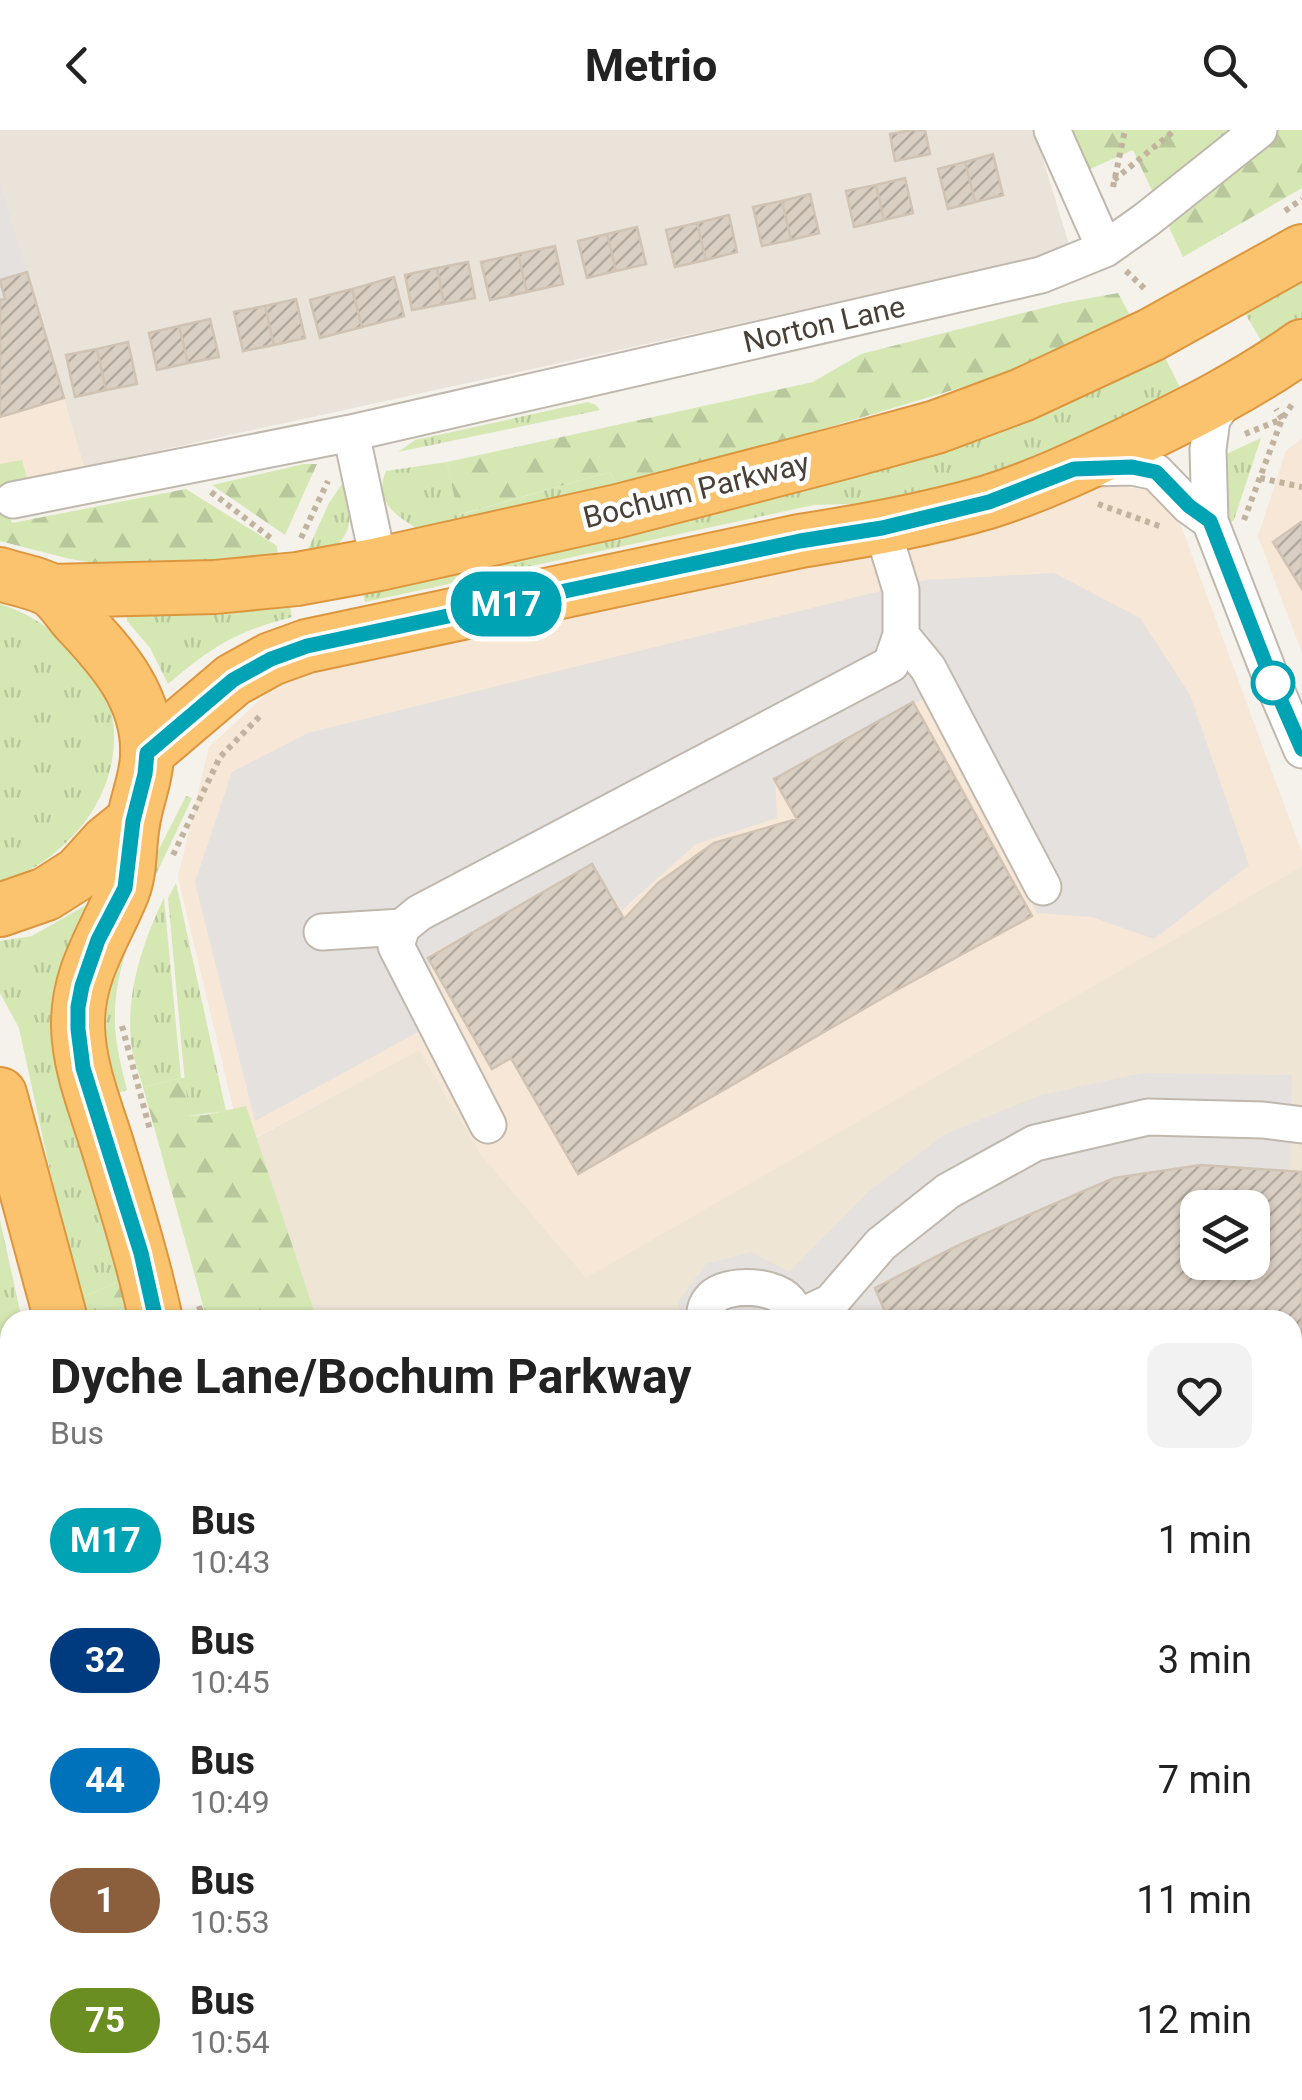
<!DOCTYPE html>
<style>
:root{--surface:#fff;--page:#f2f2f2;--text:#222;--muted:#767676}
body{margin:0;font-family:Roboto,sans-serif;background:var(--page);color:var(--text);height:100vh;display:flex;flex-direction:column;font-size:38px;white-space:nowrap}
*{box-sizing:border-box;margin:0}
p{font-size:32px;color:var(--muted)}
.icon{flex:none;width:55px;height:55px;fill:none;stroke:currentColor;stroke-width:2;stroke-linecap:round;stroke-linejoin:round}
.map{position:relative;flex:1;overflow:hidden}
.drawer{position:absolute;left:0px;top:1180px;width:1302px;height:790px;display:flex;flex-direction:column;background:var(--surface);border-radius:30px 30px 0 0;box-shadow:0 2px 8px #0004}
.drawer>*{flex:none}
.badge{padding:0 20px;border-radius:32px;font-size:35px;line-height:65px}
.fabs{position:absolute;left:1180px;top:1060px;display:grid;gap:20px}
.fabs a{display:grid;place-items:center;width:90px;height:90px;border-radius:20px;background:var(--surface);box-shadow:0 2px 8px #0004;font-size:50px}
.map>.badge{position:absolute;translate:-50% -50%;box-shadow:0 0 0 5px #fff}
.round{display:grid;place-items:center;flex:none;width:105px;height:105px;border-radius:20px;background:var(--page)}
.headline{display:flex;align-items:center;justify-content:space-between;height:170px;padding:0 50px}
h1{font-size:48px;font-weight:700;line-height:75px}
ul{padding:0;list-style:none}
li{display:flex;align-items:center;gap:30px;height:120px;padding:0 50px}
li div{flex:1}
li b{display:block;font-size:38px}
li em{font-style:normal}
li .badge{min-width:110px;font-weight:700;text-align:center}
header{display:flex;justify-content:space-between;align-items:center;height:130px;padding:0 50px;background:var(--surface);font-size:45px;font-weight:700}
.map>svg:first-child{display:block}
</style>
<header><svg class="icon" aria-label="back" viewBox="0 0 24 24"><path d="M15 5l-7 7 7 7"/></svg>Metrio<svg class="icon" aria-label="search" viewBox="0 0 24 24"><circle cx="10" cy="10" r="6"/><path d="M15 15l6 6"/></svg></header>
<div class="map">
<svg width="1302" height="1970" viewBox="0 0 1302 1970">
<defs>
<pattern id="grass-tufts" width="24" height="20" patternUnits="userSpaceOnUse" patternTransform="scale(2.5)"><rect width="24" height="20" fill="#d5e8b4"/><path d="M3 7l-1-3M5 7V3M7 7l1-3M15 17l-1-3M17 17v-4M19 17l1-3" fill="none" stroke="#b8c89c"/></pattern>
<pattern id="forest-firs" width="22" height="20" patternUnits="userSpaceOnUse" patternTransform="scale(2.5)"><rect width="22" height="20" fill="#d5e8b4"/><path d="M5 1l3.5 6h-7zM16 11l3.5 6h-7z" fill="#b8c89c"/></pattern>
<pattern id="park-crowns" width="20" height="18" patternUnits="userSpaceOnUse" patternTransform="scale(2.5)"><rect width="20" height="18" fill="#d5e8b4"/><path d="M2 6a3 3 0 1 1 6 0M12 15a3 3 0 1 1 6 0" fill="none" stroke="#b8c89c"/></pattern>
<pattern id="building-hatch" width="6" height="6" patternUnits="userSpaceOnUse" patternTransform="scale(2.5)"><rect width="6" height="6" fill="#dacfc3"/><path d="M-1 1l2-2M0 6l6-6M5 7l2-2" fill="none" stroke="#b3aa9f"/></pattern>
</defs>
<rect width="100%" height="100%" fill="#f5f1eb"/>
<!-- residential -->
<path fill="#e9e3d9" d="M0 0H1034L1071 121 84 337 0 51Z"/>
<!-- commercial -->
<path fill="#f6e7d7" d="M0 51 84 337 0 353Z
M1302 308V523L1258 406 1286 321Z
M1082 351 1169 363 1302 723V736L586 1149 484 1029 419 920 242 1015 178 747 209 617 285 547Z"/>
<!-- education -->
<path fill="#eee5d5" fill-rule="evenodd" d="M1302 736V1970H848V1960H1292V1190H259L232 1021 419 920 482 1026 586 1148ZM1198 1078H1252V1132H1198Z"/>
<!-- grass -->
<path fill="url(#grass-tufts)" d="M1302 150V194L1265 217 1241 177Z
M1160 218 1183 263 1085 307 992 342 886 373 814 375 365 472 361 455Z
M588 272 596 275 600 280 398 322 415 310Z
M1261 308 1234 390 1229 393 1222 356 1224 325Z
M447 332 459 385 610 342 619 360 418 399C396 386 373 371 386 341Z
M342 354C348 373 357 400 336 415 329 421 314 423 305 426L329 373Z
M289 471 292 487C235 502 213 516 168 554L150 518 127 491V482Z
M0 474C34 485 58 503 81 529 88 537 96 544 101 553 128 605 111 668 71 708 51 728 27 745 0 753Z
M186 666 192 668C164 731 116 815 115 884 114 910 121 935 127 960L118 963 104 908V871L155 727Z
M176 753 226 981 188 986 168 768Z
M164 768 181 948 143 957C139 942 132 926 131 911 126 863 143 811 164 768Z
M97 769 67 850 123 1150 78 1169 19 898 0 863V811L32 806Z
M0 1090 22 1190H10V1409L0 1363Z
M10 1746V1960H88L87 1970H0V1750Z"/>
<!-- forest -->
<path fill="url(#forest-firs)" d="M1066 0H1302V58L1183 127 1133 20 1081 43Z
M1118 163 1132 189 1033 236 619 360 610 342 458 385 447 332 813 252 861 224 1063 173Z
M22 330 30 360 4 366 12 393 186 359 277 416 278 429 125 438 70 429 0 411V334Z
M304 334H317L285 405 212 355Z
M181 948H185L189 986 206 985 246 976 317 1190H207L143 957Z
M123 1150 134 1190H81L78 1169Z"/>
<!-- park -->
<path fill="url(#park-crowns)" d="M1293 1825 1302 1826V1970H1161V1960H1292Z"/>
<!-- pitch -->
<path fill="#d5e8b4" d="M0 1363 10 1409V1746L0 1750Z
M859 1960H1161L1160 1970H858Z"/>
<!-- parking -->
<path fill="#e4e1df" d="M0 51 27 142 0 150 5 169 0 170Z
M1054 443 1140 488 1190 565 1249 735 1154 809 1092 787 1037 783 926 567 775 649 777 688 696 714 622 780 592 734 429 825 428 829 444 888 255 991 195 752 232 642 308 603 925 450Z
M1142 943 1292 945 1290 1041 1201 1035 1114 1048 875 1158 888 1189 886 1190H682L678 1172 706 1134 751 1122 789 1142 868 1062 944 1005 1038 966Z"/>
<!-- building -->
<path fill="url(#building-hatch)" stroke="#d1c3b3" stroke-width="2.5" fill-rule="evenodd" d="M912 0H925L930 24 895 31 890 4Z
M993 24 1003 65 975 72 965 32Z
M965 32 975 72 948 79 938 39Z
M905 48 913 83 884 90 876 55Z
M876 55 884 90 854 97 846 61Z
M810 64 819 103 791 110 782 71Z
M782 71 791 110 762 116 753 77Z
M729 85 737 122 706 130 697 93Z
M697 93 706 130 675 137 666 100Z
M637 97 646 134 616 141 607 104Z
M607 104 616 141 587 148 578 111Z
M555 116 563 154 527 162 518 124Z
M518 124 527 162 490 170 481 132Z
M468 132 475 168 444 174 437 138Z
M437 138 444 174 412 180 405 145Z
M27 142 64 268 0 287V170L5 169 0 150Z
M394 147 404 186 362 197 352 159Z
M352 159 362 197 320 208 310 170Z
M296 169 305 208 274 215 265 176Z
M265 176 274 215 243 221 234 182Z
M210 189 219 227 188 233 179 196Z
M179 196 188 233 157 240 149 203Z
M128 212 137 254 106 260 97 219Z
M97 219 106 260 75 267 66 225Z
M1301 392 1302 394V459L1273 412Z
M913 572 1032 786 893 862 578 1044 511 928 492 939 428 828 592 734 624 789 658 753 714 713 797 689 774 649Z
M1201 1035 1302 1042V1344L1292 1323V1190H886L888 1189 875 1158 959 1115 1114 1048ZM1198 1078H1252V1132H1198Z
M544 1960H774V1970H544Z"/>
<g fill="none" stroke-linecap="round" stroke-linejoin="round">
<!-- minor casing -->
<g stroke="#c1b8ad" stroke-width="39">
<path id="minor" d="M1052 0 1105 119
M1233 260 1212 289 1208 319 1210 391 1271 548 1302 620
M351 303 379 434
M1091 338 1132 337 1156 342 1189 376 1210 391
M13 370 351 303 1041 145 1105 119 1146 90 1259 0
M901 505 928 538 1043 757
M322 802 402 797
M488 995 396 816 402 797 419 783 891 534 901 505V460L882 398
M794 1185 810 1182 831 1172 881 1114 948 1061 1035 1013 1148 987 1263 990 1302 995
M704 1190C705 1181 705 1175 712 1168 727 1152 779 1154 791 1175 794 1180 793 1184 793 1190
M436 1960 437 1970
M789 1960V1970"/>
</g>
<!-- highway casing -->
<g stroke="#dc963e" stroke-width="56">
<path id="highway" d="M0 444C14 449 39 453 51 461 60 467 69 481 76 489 113 528 150 569 147 627 146 650 136 671 133 694 129 715 131 741 123 761 104 808 77 843 78 897 79 937 95 976 107 1014 125 1073 143 1130 156 1190
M51 461 215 457 297 449 379 434 618 381 845 322 936 297 1022 265 1151 205 1302 121
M147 623 233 550 271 529 307 516 800 411C863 401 926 390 988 372 1036 357 1083 335 1129 313 1189 284 1248 255 1302 216
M0 780 46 764 79 743 107 712 133 691
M0 964 61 1190
M114 1960V1970
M227 1960 228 1970"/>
</g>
<!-- path -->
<path stroke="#c2b39e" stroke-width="6" stroke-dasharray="5 5" stroke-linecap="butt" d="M1114 50 1175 0
M1113 57 1125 0
M1285 81 1302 69
M1126 141 1146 160
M1245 304 1282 289 1276 279
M1260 348 1302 357
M211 362 272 409
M1098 374 1162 397
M1244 390 1282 289 1293 273
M301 408 328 351
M173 725 220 627 261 585
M122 896 150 1000
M199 1176 203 1190
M0 1287 10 1328
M1292 1737 1302 1733
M0 1784 10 1779
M52 1960V1970
M300 1960 301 1970
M1191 1970 1192 1960"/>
<!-- minor -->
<use href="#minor" stroke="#fff" stroke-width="35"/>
<!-- highway -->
<use href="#highway" stroke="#fcc36f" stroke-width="52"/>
</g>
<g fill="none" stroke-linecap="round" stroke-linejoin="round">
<!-- line casing -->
<g stroke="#fff" stroke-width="22">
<path id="line" d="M156 1190 141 1123 83 938 78 899V877L82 856 98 810 125 758 133 691 145 644 147 623 233 550 271 529 307 516 800 411 882 398 989 372 1074 339 1132 337 1156 342 1189 376 1210 391 1271 548 1302 619"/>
</g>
<!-- line -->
<use href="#line" stroke="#00a3b4" stroke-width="15"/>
</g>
<!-- markers -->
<circle fill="#fff" stroke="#00a3b4" stroke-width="5" cx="1273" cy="553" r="20"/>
<g text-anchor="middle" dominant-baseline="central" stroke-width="9" stroke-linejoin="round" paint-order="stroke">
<!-- street labels -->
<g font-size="30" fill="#494138" stroke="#fff">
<text transform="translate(824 194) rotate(-13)">Norton Lane</text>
<text transform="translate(696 360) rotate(-14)">Bochum Parkway</text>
</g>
</g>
</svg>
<div class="fabs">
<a><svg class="icon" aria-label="layers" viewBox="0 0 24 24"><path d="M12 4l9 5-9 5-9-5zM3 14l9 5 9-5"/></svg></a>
</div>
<b class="badge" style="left:506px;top:474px;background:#00a3b4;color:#fff">M17</b>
<section class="drawer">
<div class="headline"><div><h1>Dyche Lane/Bochum Parkway</h1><p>Bus</p></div><a class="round"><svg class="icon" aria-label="heart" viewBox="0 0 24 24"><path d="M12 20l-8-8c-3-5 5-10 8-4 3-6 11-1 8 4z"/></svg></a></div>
<ul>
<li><span class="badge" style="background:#00a3b4;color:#fff">M17</span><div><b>Bus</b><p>10:43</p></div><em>1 min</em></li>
<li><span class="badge" style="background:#003b80;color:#fff">32</span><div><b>Bus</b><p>10:45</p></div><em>3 min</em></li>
<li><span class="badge" style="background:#0072bc;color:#fff">44</span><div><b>Bus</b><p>10:49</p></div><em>7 min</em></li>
<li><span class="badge" style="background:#8b5e3c;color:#fff">1</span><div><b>Bus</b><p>10:53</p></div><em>11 min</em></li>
<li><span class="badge" style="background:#6b8e23;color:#fff">75</span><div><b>Bus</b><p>10:54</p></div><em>12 min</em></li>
</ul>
</section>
</div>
